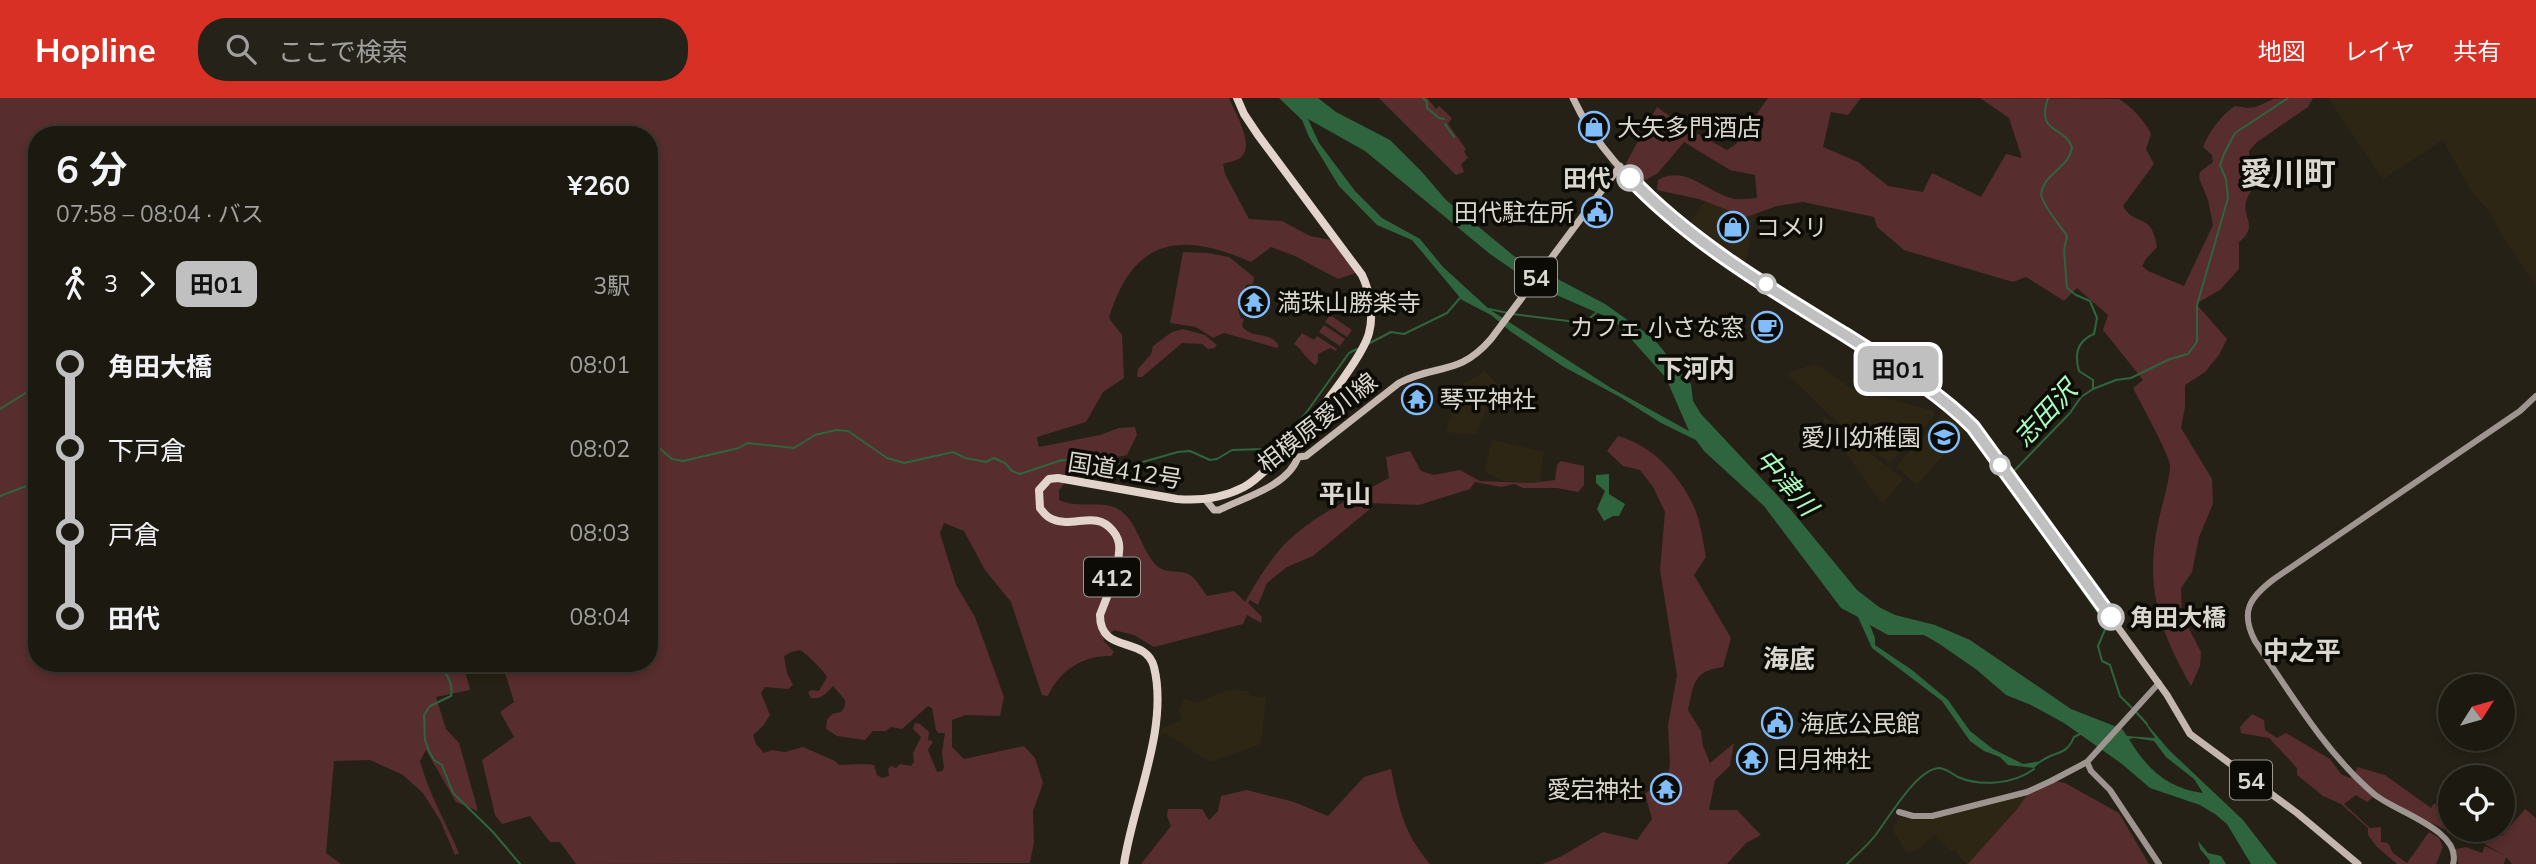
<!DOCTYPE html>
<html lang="ja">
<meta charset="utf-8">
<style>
:root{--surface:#1c1910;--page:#252219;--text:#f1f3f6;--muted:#a0a09f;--line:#3a3830;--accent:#d93025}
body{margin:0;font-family:Mulish,"Noto Sans JP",sans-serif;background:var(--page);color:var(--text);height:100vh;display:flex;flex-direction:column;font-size:26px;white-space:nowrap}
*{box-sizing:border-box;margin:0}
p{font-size:23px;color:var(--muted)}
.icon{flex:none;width:38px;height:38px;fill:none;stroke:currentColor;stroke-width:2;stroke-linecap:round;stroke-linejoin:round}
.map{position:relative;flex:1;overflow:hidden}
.sheet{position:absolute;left:28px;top:28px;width:630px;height:546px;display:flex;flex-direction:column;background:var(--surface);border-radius:28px;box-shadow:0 4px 10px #0003,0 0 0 2px var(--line)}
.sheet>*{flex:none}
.badge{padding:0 14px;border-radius:10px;font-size:24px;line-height:46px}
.needle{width:46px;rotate:53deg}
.tools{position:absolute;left:2438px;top:576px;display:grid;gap:14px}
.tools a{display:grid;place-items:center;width:77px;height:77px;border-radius:50%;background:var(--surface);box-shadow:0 4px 10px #0003,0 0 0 2px var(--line);font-size:35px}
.map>.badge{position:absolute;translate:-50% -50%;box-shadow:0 0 0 4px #fff}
.legs{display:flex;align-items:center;gap:10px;height:77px;padding:0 28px;font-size:23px}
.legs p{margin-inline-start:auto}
.headline{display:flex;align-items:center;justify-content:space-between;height:119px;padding:0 28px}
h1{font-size:38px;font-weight:700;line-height:52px}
ul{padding:0 28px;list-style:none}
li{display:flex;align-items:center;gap:24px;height:84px;font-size:26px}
li i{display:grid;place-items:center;width:10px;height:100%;margin:0 9px;background:currentColor}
li i::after{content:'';width:18px;height:18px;margin:-9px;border:5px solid;border-radius:50%;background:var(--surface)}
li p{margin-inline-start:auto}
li:first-child i{background:linear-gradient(#0000 50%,currentColor 0)}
li:last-child i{background:linear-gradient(currentColor 50%,#0000 0)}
header{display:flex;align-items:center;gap:42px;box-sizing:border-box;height:98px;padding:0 35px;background:var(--accent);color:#fff}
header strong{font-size:33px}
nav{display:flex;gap:38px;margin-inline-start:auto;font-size:24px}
.search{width:490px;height:63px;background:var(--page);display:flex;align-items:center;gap:18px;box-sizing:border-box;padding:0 24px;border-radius:28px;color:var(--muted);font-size:26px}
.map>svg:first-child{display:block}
</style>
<header>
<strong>Hopline</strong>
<div class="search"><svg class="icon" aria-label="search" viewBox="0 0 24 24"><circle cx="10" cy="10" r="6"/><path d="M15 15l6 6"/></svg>ここで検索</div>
<nav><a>地図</a><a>レイヤ</a><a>共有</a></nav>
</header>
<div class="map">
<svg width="2536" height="766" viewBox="0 0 2536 766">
<rect width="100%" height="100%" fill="#262116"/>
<!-- built -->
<path fill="#2e2615" d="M2328 0H2536V187L2504 141 2489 113 2471 93 2443 42 2383 81Z
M1708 99 1757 112 1745 168 1688 127Z
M1816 266 1852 291 1934 313 1935 317 1890 365 1827 315 1789 278V274Z
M1485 273 1505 294 1485 316 1475 337 1446 334 1452 313 1441 299Z
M1944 309 1967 330 1917 387 1896 369 1938 321Z
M1819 315 1903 381 1883 406 1868 387Z
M1493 342 1544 354 1540 386 1504 383 1485 374 1491 344Z
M1233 592 1248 593 1250 598 1266 599 1261 646 1210 664 1165 635 1160 636 1162 630 1182 622 1179 612 1184 601 1197 605 1219 595Z
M2037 693 1978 766H1966L1956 754 1951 753 1935 737 1917 752 1907 755 1893 733 1894 728 1901 718 1920 721 1935 720Z"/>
<!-- green -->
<path fill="#572d2d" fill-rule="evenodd" d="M0 0H1229C1235 14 1253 44 1243 57 1239 63 1229 64 1223 66L1225 76 1249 121 1282 123 1310 138 1331 142 1356 175 1338 181 1295 158 1271 149 1251 164C1179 132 1133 141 1109 220L1122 237 1124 280 1103 294 1086 324 1037 339 1039 349 1100 337 1119 330 1135 329 1137 337 1127 357C1115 360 1104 359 1093 362 1078 366 1069 381 1059 392V402C1079 411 1104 402 1118 411 1139 424 1140 452 1158 469 1167 476 1181 471 1190 477 1196 481 1203 492 1207 498L1234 493 1245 504C1256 485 1267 466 1282 449 1311 418 1352 400 1389 380L1386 359 1410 353 1421 373 1434 377 1460 372 1480 383 1532 385 1555 382 1557 367 1561 363 1584 368V387L1578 394 1557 390H1523L1514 386 1501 389 1475 384 1470 391 1419 407 1368 405 1370 411 1313 458 1287 469 1267 485 1258 507 1250 502 1248 505 1262 519 1261 525 1247 517 1243 526 1154 549 1134 537 1114 532 1103 542 1114 554 1111 558C1083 557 1059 573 1048 598L1042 597 1011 504 985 472 964 433 944 425 940 435 956 487 975 519 1004 599 1000 618 966 617 952 622V649L964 661 1024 648 1035 660 1043 685 1033 713 1034 744 1030 765 576 766 560 744H550L530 718 502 726 495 717 482 662 514 639 500 614 514 604 502 565H649V37H37V565H463L470 592 436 599 446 631 459 645 478 713 456 704 426 652 420 663C429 696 445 723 459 755L455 757 440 722 423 695 403 677 370 662 334 663 326 755 341 766H0ZM800 552C808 557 823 572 827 579L819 593 812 592 808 594 811 600C821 602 827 595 833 588L845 602V608L841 614 832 616 827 622 826 631 837 638 865 642 873 633H886L891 629 902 631 928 608 932 610 936 632 938 635H945L942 654 944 670 942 673 937 674 928 652 933 643 928 642 929 634 920 626 915 625 913 631 921 639 913 655 914 664 911 668 900 666 896 670 891 668 888 671 889 678 882 680 877 677 874 667C862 665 851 667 839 667L835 663 803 649 785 654 772 652 764 655 756 646 753 637 763 628 770 617 761 595 765 589 788 591 793 587 787 575 784 558 791 554Z
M1379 0H1427L1436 11 1439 8 1452 20 1448 26 1466 51 1464 53 1468 60 1461 66 1464 74 1456 77Z
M1768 0H1861L1848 17 1831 14 1823 49 1858 64 1888 88 1923 94 1932 75 1981 99 2006 56 2022 60 2009 20 1980 0 2119 1C2131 8 2145 23 2151 36L2146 51 2154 66 2123 108C2134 129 2152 113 2157 149L2146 161 2142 168 2148 173 2184 188 2213 127 2208 102 2199 80 2200 74 2213 64 2212 57 2203 49C2209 34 2221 17 2235 8 2256 12 2255 9 2273 1 2283 0 2302 0 2313 0L2308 9 2257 44 2249 53C2249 62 2255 65 2256 73 2259 85 2249 93 2246 104 2242 118 2259 129 2239 144V171L2220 192 2199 204 2198 208 2227 241 2219 257 2205 274 2185 287V309L2181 330 2212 381 2213 406 2199 439 2192 474 2181 490 2182 517 2201 554 2200 568 2191 588C2161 535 2145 492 2157 430 2160 413 2170 383 2170 367 2170 358 2139 302 2133 290L2143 282 2103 232 2108 217 2077 190 2064 203 2026 179 2013 184 1904 152 1877 129 1874 119 1803 104 1777 108 1746 119 1699 101 1657 92 1658 82C1686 66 1707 95 1735 101 1742 102 1751 100 1757 100L1755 77 1730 72 1684 44 1658 75 1644 83 1626 65 1657 9 1685 29 1727 52 1736 46Z
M1183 154 1208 155 1229 159 1254 179 1253 186 1246 187 1238 212 1241 220 1244 221 1242 228C1252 242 1270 232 1279 248L1277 250 1224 235 1213 240 1196 229 1170 225Z
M1330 217 1352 232 1347 239 1325 224Z
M1324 227 1345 241 1340 248 1319 234Z
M1183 231 1205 237 1217 247 1214 250 1208 251 1202 246 1182 245 1142 279H1137L1138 271 1151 256 1153 248 1172 234Z
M1302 235 1314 242 1317 238 1337 251 1336 253 1330 250 1318 256V264L1315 267C1305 260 1303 252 1294 246Z
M1618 338C1654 348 1680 378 1695 411 1701 426 1703 444 1706 459L1694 477 1731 540 1723 569C1693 573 1694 586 1688 612L1701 633 1703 648 1710 665 1734 645 1730 668 1715 682 1709 712H1737L1761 737 1746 745 1727 766H1542L1560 759 1603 734 1637 742 1652 721 1645 696 1668 678 1670 665 1668 627 1677 577 1660 472 1665 414 1653 389 1640 372 1623 368 1607 353Z
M2252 616 2264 622 2265 632 2277 640 2286 635 2330 661 2341 676 2350 680 2356 673 2357 669 2385 677 2431 710 2434 705 2450 721V732H2455L2452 735 2392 706 2377 696 2367 704 2356 697 2344 706 2370 730 2381 729V744L2388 745 2393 755 2407 765 2429 734 2439 740 2443 749 2436 766H2397L2376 748 2368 737V730L2341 706 2323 698 2297 677V670L2269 640 2241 635 2240 629Z
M1391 671C1399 710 1403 734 1430 766H1141L1171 728 1167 718 1168 711H1202L1209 722 1218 713 1221 698 1247 692 1294 704 1328 718 1364 679Z
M2054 683 2065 685 2119 715 2149 766H1968L2018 710 2029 694Z
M2525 711 2536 720V766H2512L2506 759 2504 766H2458L2456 751 2466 749 2482 755 2485 748 2504 757 2460 732H2488L2497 738H2502Z"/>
<!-- water -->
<path fill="#2e653e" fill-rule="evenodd" d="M1279 0H1318L1336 14 1390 42 1422 74 1446 102 1514 158 1605 206 1653 240 1691 286 1693 303 1701 316 1791 412 1857 492 1879 509 1895 517 1935 527 1970 542 2071 611 2122 631 2127 638 2155 640 2140 618 2169 652 2243 722 2277 766H2251L2227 726 2215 716 2200 707 2150 690 2122 666 2064 625 2031 607 2006 597 1977 572 1938 545 1924 537H1888L1870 527 1875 540V547L1912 572 1948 602 1970 633 1993 651 2023 666 2042 663 2034 670 2008 667 2000 659 1984 653 1970 643 1942 603 1872 550 1858 519 1841 510 1764 408 1704 353 1696 342 1661 325 1620 299 1564 269 1510 233 1491 217 1462 202 1412 142 1377 127 1339 88 1309 39 1302 22ZM1308 21 1365 53 1490 156 1538 189 1614 222 1666 280 1689 333 1611 290 1489 211 1443 169 1420 141 1382 120 1355 93 1319 45ZM2134 640 2154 643 2166 659 2194 681 2203 695C2168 691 2146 670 2129 641Z
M1609 376V396L1625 406 1619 418H1613L1604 423 1597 411 1605 393 1596 385V377Z
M2198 743 2208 755 2221 758 2226 766H2209L2210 763 2200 751Z"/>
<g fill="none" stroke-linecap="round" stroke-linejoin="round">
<!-- stream -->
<path stroke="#2e653e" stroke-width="2" d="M1423 0 1427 4V10L1439 20 1444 21
M2048 0C2036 36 2063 27 2072 49 2069 71 2043 75 2041 97 2046 113 2058 124 2067 138L2064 152 2067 190 2076 197 2090 203 2097 220 2094 236C2077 243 2074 256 2079 273L2093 282V290
M1445 26 1454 39
M1489 211 1508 215
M1513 216 1584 225 1597 214
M1368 246 1391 234 1404 236 1447 215 1460 200
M0 311 37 288
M649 341 672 361 683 363 739 350 747 345 794 350 815 337 836 332 848 333 887 360 904 365 953 354 965 360 986 364 994 360 1005 365 1012 373 1020 376 1062 362 1132 367 1178 354 1190 353 1210 362 1217 361 1232 352 1265 351 1277 346 1284 340 1306 315 1349 255 1357 251
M2012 375 2070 315 2081 299 2093 291 2116 282 2131 280 2170 261 2188 256 2197 244V207L2228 100 2226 81 2220 67 2224 56 2235 35 2288 0
M2012 393 2102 520
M0 398 37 384
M2107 527 2098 548 2102 563 2110 567 2120 598 2132 610
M437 565C446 574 454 585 451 598L430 608 424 617 425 642 429 653 434 662 442 667 453 695 493 734 520 766
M2136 614 2147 626
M2040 664C2055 652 2066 659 2074 639L2082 635
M1847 766C1856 757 1866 749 1874 739 1887 723 1916 671 1939 670 1945 670 1953 676 1958 679 1981 689 2014 686 2034 671"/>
<!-- secondary -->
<path stroke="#9f9590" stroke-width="6" d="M2087 664 2091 673 2110 692 2159 766
M1899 714 1913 718H1932L2027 694 2051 683 2087 664 2159 585
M2453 766C2463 732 2393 713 2374 696 2325 654 2291 596 2255 543 2240 514 2249 500 2274 481L2520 313 2536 298"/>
<!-- primary -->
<path stroke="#c3b6ae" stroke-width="7" d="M1573 0C1623 110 1771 190 1870 253 1907 276 1942 298 1973 329L2167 597 2190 636 2297 715 2358 766
M1298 359 1306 358 1399 285C1437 265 1458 279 1491 241L1620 68
M1205 401 1214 412H1219C1245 399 1288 388 1298 359"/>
<!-- highway -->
<path stroke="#e3d4cb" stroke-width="8" d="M1124 766C1133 705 1169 630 1154 569 1146 537 1100 557 1100 517 1107 498 1118 475 1119 454 1120 447 1118 439 1113 433 1096 411 1073 431 1052 421 1046 419 1043 414 1040 410L1039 392 1049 381 1058 380 1177 401C1201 403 1223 400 1244 389 1274 373 1361 267 1369 235 1374 216 1370 194 1362 177L1258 37 1244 16 1237 0"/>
</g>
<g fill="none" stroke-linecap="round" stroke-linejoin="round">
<!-- line-1 casing -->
<g stroke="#fff" stroke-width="16">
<path id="line-1" d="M1630 80C1688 142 1772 192 1844 236 1889 265 1935 291 1973 329L2111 519"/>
</g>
<!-- line-1 -->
<use href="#line-1" stroke="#c0c0c0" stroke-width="10"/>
</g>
<!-- icons -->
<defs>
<g id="shop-ring" transform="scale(1.575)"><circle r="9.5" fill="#0d0b06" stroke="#80bdfa" stroke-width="1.5"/><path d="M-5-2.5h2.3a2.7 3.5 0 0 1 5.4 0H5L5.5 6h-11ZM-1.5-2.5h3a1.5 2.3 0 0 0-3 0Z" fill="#80bdfa"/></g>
<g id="civic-ring" transform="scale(1.575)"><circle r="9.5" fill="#0d0b06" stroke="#80bdfa" stroke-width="1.5"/><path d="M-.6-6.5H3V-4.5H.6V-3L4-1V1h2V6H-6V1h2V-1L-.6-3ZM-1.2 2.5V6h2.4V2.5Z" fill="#80bdfa"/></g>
<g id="temple-ring" transform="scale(1.575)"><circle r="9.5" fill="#0d0b06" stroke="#80bdfa" stroke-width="1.5"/><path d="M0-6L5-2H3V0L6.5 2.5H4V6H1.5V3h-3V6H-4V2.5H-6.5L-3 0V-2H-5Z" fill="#80bdfa"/></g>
<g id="cafe-ring" transform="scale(1.575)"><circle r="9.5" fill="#0d0b06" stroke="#80bdfa" stroke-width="1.5"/><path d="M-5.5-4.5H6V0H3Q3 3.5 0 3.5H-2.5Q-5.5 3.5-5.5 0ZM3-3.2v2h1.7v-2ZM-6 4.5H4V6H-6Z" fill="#80bdfa"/></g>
<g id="school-ring" transform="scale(1.575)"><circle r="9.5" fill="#0d0b06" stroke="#80bdfa" stroke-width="1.5"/><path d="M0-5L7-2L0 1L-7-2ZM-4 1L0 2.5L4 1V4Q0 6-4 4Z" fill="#80bdfa"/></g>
</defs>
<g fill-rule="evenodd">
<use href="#shop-ring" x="1594" y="29"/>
<use href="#civic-ring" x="1597" y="114"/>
<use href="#shop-ring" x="1733" y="129"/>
<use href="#temple-ring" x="1254" y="204"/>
<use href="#cafe-ring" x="1767" y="229"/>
<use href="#temple-ring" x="1417" y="301"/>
<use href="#school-ring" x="1944" y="339"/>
<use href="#civic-ring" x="1777" y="625"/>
<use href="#temple-ring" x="1752" y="661"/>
<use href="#temple-ring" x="1666" y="691"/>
</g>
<!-- markers -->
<g fill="#fff" stroke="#c0c0c0" stroke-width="3.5">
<circle cx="1630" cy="80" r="12"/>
<circle cx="1766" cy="186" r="9"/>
<circle cx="2000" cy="367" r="9"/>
<circle cx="2111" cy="519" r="12"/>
</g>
<g text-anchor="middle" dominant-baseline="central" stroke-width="7" stroke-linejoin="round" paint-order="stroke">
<!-- shield labels -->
<g fill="#0d0b06" stroke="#9c9a93" stroke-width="2">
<rect x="1515" y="159.5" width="42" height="39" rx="5"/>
<rect x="1084" y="459.5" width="56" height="39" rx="5"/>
<rect x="2230" y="662.5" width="42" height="39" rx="5"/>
</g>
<g font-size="23" font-weight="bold" fill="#dad7cf">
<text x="1536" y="179">54</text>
<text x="1112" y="479">412</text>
<text x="2251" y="682">54</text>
</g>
<!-- poi labels -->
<g font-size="24" fill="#dad7cf" stroke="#0d0b06" text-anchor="start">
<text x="1617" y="29">大矢多門酒店</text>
<text x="1574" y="114" text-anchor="end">田代駐在所</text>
<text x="1756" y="129">コメリ</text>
<text x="1277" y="204">満珠山勝楽寺</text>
<text x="1744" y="229" text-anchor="end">カフェ 小さな窓</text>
<text x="1440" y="301">琴平神社</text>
<text x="1921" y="339" text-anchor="end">愛川幼稚園</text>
<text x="1800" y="625">海底公民館</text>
<text x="1775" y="661">日月神社</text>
<text x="1643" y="691" text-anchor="end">愛宕神社</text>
</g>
<!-- stop labels -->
<g font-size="24" font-weight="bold" fill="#dad7cf" stroke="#0d0b06" text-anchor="end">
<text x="1611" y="80">田代</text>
<text x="2130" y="519" text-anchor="start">角田大橋</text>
</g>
<!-- street labels -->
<g font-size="24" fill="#dad7cf" stroke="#0d0b06">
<text transform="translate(1317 324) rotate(-38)">相模原愛川線</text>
<text transform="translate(1125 372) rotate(9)">国道412号</text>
</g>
<!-- neighbourhood labels -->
<g font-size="26" font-weight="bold" fill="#dad7cf" stroke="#0d0b06">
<text x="1696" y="270">下河内</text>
<text x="1345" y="395">平山</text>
<text x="2302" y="552">中之平</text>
<text x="1789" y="560">海底</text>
</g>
<!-- water labels -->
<g font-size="26" font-style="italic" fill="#a9fbbd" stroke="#0d0b06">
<text transform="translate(2045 315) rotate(-47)">志田沢</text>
<text transform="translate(1787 384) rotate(49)">中津川</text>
</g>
<!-- district labels -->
<g font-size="32" font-weight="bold" fill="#dad7cf" stroke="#0d0b06">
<text x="2288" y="75">愛川町</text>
</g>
</g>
</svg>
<div class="tools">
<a><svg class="needle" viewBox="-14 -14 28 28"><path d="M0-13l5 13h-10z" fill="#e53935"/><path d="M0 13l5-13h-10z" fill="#a0a09f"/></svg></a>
<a><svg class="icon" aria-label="locate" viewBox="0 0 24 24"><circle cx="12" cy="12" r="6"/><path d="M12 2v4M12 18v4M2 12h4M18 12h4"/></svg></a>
</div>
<b class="badge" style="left:1898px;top:271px;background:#c0c0c0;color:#111">田01</b>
<section class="sheet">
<div class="headline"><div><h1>6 分</h1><p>07:58 – 08:04 · バス</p></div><b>¥260</b></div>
<div class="legs"><svg class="icon" aria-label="walk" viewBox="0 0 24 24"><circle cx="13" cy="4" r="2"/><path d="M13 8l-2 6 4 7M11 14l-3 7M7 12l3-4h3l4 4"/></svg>3<svg class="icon" aria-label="forward" viewBox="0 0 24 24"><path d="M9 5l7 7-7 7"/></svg><b class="badge" style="background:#c0c0c0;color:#111">田01</b><p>3駅</p></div>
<ul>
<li><i style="color:#c0c0c0"></i><b>角田大橋</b><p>08:01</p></li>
<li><i style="color:#c0c0c0"></i><span>下戸倉</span><p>08:02</p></li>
<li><i style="color:#c0c0c0"></i><span>戸倉</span><p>08:03</p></li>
<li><i style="color:#c0c0c0"></i><b>田代</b><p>08:04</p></li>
</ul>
</section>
</div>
